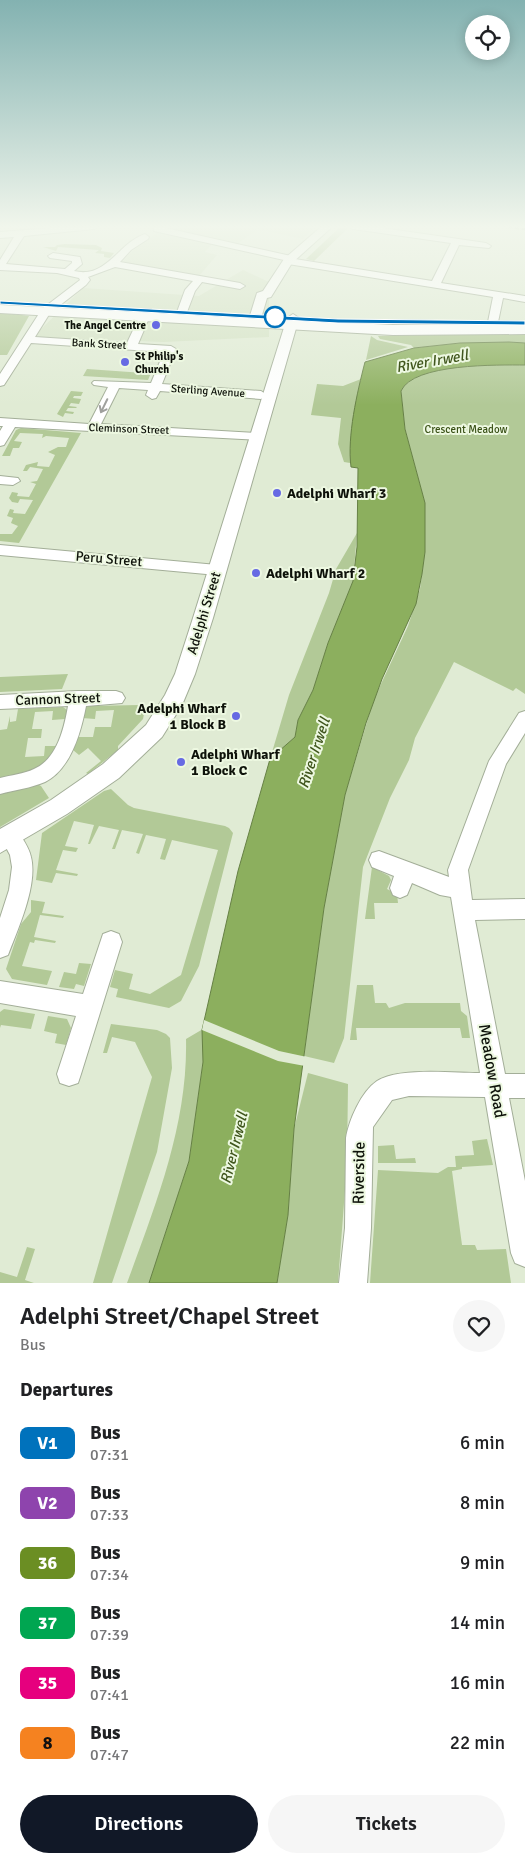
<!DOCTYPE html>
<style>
:root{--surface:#fff;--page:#f6f6f6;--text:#202124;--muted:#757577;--accent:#111827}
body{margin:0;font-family:Signika,sans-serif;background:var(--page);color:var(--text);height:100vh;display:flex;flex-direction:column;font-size:19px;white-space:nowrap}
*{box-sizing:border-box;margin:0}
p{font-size:16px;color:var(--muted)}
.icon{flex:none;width:28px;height:28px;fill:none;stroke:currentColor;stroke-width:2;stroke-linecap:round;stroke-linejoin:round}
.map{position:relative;height:1283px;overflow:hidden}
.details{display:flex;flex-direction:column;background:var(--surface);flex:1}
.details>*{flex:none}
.badge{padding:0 10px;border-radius:8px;font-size:18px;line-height:32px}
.controls{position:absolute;left:465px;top:15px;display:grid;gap:10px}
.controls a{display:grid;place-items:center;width:45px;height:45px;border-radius:50%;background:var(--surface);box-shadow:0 2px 12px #0003;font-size:25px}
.map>.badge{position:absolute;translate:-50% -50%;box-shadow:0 0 0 2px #fff}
h2{padding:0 20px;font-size:19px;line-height:45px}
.round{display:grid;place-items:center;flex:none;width:52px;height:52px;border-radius:26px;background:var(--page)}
.summary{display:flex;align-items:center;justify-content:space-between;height:85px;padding:0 20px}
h1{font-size:24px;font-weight:600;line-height:38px}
.action{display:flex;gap:10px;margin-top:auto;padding:10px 20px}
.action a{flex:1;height:58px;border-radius:30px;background:var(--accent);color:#fff;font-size:20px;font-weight:600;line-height:58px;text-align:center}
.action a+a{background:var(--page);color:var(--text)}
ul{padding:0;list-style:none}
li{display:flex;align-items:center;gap:15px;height:60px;padding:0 20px}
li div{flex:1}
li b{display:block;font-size:19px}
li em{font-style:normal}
li .badge{min-width:55px;font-weight:700;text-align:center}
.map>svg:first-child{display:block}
</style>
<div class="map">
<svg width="525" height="1283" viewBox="0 0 525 1283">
<rect width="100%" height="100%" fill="#e0ebd4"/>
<!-- built -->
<path fill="#d4e2c4" d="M179 226H317L303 239 258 229 236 245 173 231Z
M159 232 212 244 205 252 217 255 199 276 122 262 137 246Z
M243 270 269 282V337L164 342 33 337 83 288 199 296Z"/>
<!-- green -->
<path fill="#b2c997" d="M340 227 348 228 314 261 306 259Z
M65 244 96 245 102 248 101 251 114 253 110 258 104 257V254L95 253 99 250 58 247 56 251 43 247H55L57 245Z
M0 312 29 316 7 355H0Z
M504 334H525V343H460L414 348 411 345 380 339 378 336Z
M371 336 377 340 408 347 366 360Z
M486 365H525V694L516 688 513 691 454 662 415 738 409 760 390 798 363 867 344 1038 334 1063 304 1056 324 908 345 795 374 699 408 626 420 589 425 552V503L405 428 401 389C416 368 463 367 486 365Z
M87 369 144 373H151L148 380 83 376Z
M361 379 354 417 350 463 344 462 338 444 341 418 311 415 317 384 343 386Z
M71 391 83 392 81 396H74L73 398 81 399 79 404 71 403 69 406 77 407 76 408H68L66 411 74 412 73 414 65 413 63 417 57 414Z
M21 428 81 433 19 543 0 541V534H12L18 526 11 523 13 518 7 516 10 509 14 510 13 513 25 514 33 500 20 499 18 503 12 502 9 498 12 492 18 493 17 496 29 497 36 484 30 482 37 481 43 469 30 467 27 471H23L26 465 38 462 37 466 49 467 55 455 48 452 58 447H66L69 438 46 436 42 438 43 434 20 433 14 441 22 442 19 448H13L10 456H2L16 430Z
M357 533 353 581 328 643 313 690 298 720 295 737 270 759 289 695 329 593 336 569Z
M68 674 62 689 0 692V677Z
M140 705 145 709 143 719 118 746V750L88 774 86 773 101 761 88 748 79 755 73 750 77 737H93L95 727H111L114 710 96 711 95 719 82 718 85 708 88 706Z
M63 707 67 710 65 719 52 720 53 711 35 712 32 729H42L41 738H28L25 757 44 756 45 746H57C48 770 22 773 0 779V730L7 729 10 716V722L16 721 18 709Z
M37 784 41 786 49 798 0 827V793Z
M111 789 128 805 134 808 225 826 229 828 233 833 199 966 181 1001 169 1008 116 997 118 989 110 987 115 970 133 974 129 989 150 994 181 975 218 850 172 840 165 860 160 859 166 839 146 835 139 854 136 853 143 834 122 830 115 849H112L119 830 99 826 90 844H88L94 825 74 821 65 846 78 848 76 852 63 850 56 870 78 874 77 876 56 873 52 883 36 880 42 833 104 791Z
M372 867 389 876 391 880 387 889 397 894 398 903H374L375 919H365Z
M31 900 45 902 42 913 64 916 63 918 40 915 34 937 56 941 55 943 35 940 34 943 30 942 22 966 52 971 47 985 12 979 6 969 21 924 31 912Z
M79 963 91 964 84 986 76 984 74 989 59 987 64 972 76 974Z
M357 985H373L375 1003H386L389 1008 405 1003H460L461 1011 467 1016 470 1038H462L460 1028H356L357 1040H350Z
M4 1009 35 1014 31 1029 1 1025 0 1028V1012Z
M48 1016 67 1019 71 1028 66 1045 55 1043 57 1034 44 1031Z
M111 1024 157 1030 166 1034 170 1038 172 1068 157 1152 112 1283H93L152 1077 135 1042 112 1037 107 1053H103Z
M203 1029V1062L189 1161 149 1283H127C156 1204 188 1124 186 1039Z
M308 1073 348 1084 347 1163 338 1283H277L288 1215 294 1129Z
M487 1139 493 1165 462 1167V1169L452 1171 462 1245H475L477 1250 506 1249 511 1283H370L378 1170 438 1173 448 1167H456L455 1156 474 1155 472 1141Z
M394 1145 396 1159 415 1158 416 1163H378V1146Z
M27 1247 35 1249 25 1280 34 1283H0V1272L17 1277Z"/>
<!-- water -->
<path fill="#8caf5e" stroke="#668045" d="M509 342 525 343V365C499 365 413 363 401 391L405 429 425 503V552L422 574 416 604 382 679 366 723 345 795 324 908 294 1129 288 1215 277 1283H149L189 1161 203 1062 202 1030 238 871 270 759 295 737 298 720 313 690 328 643 353 581 357 547 358 468 351 467C347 436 357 393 365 362L414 348 460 343Z"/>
<!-- pier -->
<path fill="#e0ebd4" d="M204 1020 279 1051 307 1057 305 1066 278 1061 202 1030Z"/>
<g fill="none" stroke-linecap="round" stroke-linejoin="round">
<!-- minor casing -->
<g stroke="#a3ae98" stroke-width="2">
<path id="minor" d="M77 226H98L94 229 24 236 6 264 65 269 72 263V261L50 258 48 256 53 253 80 257 82 264 74 271C107 279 118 243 145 234L149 237 148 239 131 250 120 262 240 283 245 286 240 289 202 282 195 291 187 312 182 315 177 312 185 290 193 281 115 267 88 277 90 280 86 285 50 313 35 337 127 343 143 309H151L152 311 138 344 171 346 176 349 162 384 261 391 267 395 261 399 160 391 156 398 152 399 146 395 148 390 119 388 101 424 257 433 261 434 263 437 261 440 15 427 4 445 0 446V431L3 426H0V418L89 424 108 387 94 385 92 383 94 381 151 383 164 352 31 343 4 385 0 386V374L42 309 80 280 79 278 57 273 0 270V260L14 237 0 238V232Z
M157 226 291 256 295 259 432 281 451 243 353 229 349 226H369L486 243 491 246 489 248 459 245 441 283 525 296V302L503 298 498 322 493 325 488 322 493 297 288 264 285 263 284 260 154 231V227Z
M0 476 18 478 20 481 13 485 0 484Z
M0 545 217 565 222 566 224 570 222 574 217 575 0 555Z
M78 691H116L122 693 125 698 122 703 86 706C81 732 71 769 45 782 31 788 15 790 0 794V778C11 775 24 774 34 769 57 759 64 729 68 706L0 709V695Z
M525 711V733L506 764 468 870 472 900 525 899V919L475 920 505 1074H525V1098H509L525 1181V1267L515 1263 511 1253 485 1097 409 1096 392 1100 373 1127 371 1228 367 1283H339L345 1228 346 1138C349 1120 361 1092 377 1081 398 1067 454 1073 480 1073L451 897 440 895 412 883 407 895 400 898 393 895 390 888 394 876 372 867 369 860 372 853 379 851 449 877 448 870 489 761 519 713Z
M10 827 17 830C22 838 29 847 31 857 38 885 18 929 8 955L0 958V918L9 890 12 867 10 855 0 836 3 830Z
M111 931 119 934 122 942 81 1074 78 1083 69 1086 60 1083 57 1074 76 1016 0 1003V981L83 994 103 934Z"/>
</g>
<!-- major casing -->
<g stroke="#a3ae98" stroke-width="2">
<path id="major" d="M322 226H333L292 263 271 297 267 298 259 325H249L248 322 257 293 263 291 284 259Z
M293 314 299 318 213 618 195 674 182 705 162 737 119 778 67 814 0 853V829L51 800 103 764 146 725 165 695 175 674 193 618 287 318Z"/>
</g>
<!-- highway casing -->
<g stroke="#a3ae98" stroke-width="2">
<path id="highway" d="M0 305 393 325 525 324V334L393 335 0 313Z"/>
</g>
<!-- minor -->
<use href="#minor" fill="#fff" fill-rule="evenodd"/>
<!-- major -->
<use href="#major" fill="#fff" fill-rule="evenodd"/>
<!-- highway -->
<use href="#highway" fill="#fff" fill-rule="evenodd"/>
<!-- rail -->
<path stroke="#6f7667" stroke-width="2.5" stroke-dasharray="4.5 2.5" stroke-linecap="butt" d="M501 226 525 229"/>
</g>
<!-- one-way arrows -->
<defs><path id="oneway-shaft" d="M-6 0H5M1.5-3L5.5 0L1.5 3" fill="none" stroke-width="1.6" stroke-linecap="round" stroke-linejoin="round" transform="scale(1.25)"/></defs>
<use stroke="#9fa09d" href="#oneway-shaft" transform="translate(104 406) rotate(116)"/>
<!-- sky -->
<linearGradient id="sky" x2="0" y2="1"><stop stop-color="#83b2b1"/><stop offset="0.56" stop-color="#f1f6ec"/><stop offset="1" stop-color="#f1f6ec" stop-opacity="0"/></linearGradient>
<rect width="525" height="405" fill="url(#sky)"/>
<!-- line -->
<path fill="#0072bc" stroke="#fff" d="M0 301 338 319 525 321V325L338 323 0 304Z"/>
<!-- markers -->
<circle fill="#fff" stroke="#0072bc" stroke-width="2.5" cx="275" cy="317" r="10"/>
<g fill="#676ae3" stroke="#edf8e1" stroke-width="2">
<circle cx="156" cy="325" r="5"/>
<circle cx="125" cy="362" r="5"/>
<circle cx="277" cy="493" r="5"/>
<circle cx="256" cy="573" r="5"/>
<circle cx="236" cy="716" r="5"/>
<circle cx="181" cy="762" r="5"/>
</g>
<g text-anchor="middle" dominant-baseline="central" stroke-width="4" stroke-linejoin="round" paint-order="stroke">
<!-- far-poi labels -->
<g font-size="11" font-weight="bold" fill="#0e120a" stroke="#edf8e1" text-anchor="end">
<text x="146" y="325">The Angel Centre</text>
<text x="135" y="356" text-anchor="start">St Philip's<tspan x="135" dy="13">Church</tspan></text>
</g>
<!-- far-street labels -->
<g font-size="11" fill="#0e120a" stroke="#edf8e1">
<text transform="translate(99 344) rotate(3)">Bank Street</text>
<text transform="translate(208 391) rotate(4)">Sterling Avenue</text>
<text transform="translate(129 429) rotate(2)">Cleminson Street</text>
</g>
<!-- far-park labels -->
<g font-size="11" fill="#395016" stroke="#edf8e1">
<text x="466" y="429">Crescent Meadow</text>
</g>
<!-- poi labels -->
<g font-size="14" font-weight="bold" fill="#0e120a" stroke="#edf8e1" text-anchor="start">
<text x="287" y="493">Adelphi Wharf 3</text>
<text x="266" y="573">Adelphi Wharf 2</text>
<text x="226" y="708" text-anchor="end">Adelphi Wharf<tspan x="226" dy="16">1 Block B</tspan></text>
<text x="191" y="754">Adelphi Wharf<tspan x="191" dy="16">1 Block C</tspan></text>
</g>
<!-- street labels -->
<g font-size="14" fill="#0e120a" stroke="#edf8e1">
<text transform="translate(109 559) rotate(5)">Peru Street</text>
<text transform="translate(204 613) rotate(-73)">Adelphi Street</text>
<text transform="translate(58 699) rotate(-2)">Cannon Street</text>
</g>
<!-- water labels -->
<g font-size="15" font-style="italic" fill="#40561d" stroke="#edf8e1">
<text transform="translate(432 361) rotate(-10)">River Irwell</text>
<text transform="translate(314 753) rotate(-72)">River Irwell</text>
<text transform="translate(234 1148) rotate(-76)">River Irwell</text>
</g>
<!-- near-street labels -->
<g font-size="16" fill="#0e120a" stroke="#edf8e1">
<text transform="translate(492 1071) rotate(80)">Meadow Road</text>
<text transform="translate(359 1173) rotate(-89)">Riverside</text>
</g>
</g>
</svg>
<div class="controls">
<a><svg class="icon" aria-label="locate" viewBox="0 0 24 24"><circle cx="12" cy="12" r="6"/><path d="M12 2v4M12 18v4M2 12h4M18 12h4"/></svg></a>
</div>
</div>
<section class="details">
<div class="summary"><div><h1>Adelphi Street/Chapel Street</h1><p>Bus</p></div><a class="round"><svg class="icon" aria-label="heart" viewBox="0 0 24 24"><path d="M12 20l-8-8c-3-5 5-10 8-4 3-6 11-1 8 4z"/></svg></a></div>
<h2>Departures</h2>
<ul>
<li><span class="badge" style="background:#0072bc;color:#fff">V1</span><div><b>Bus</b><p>07:31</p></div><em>6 min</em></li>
<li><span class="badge" style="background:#8e44ad;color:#fff">V2</span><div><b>Bus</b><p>07:33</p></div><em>8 min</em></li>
<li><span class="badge" style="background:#6b8e23;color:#fff">36</span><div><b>Bus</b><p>07:34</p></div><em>9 min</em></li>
<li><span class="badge" style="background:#00a651;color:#fff">37</span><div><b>Bus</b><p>07:39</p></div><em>14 min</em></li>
<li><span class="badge" style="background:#e6007e;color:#fff">35</span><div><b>Bus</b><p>07:41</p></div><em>16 min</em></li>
<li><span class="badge" style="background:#f58220;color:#111">8</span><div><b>Bus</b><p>07:47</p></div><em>22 min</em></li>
</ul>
<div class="action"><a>Directions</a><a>Tickets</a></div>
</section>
